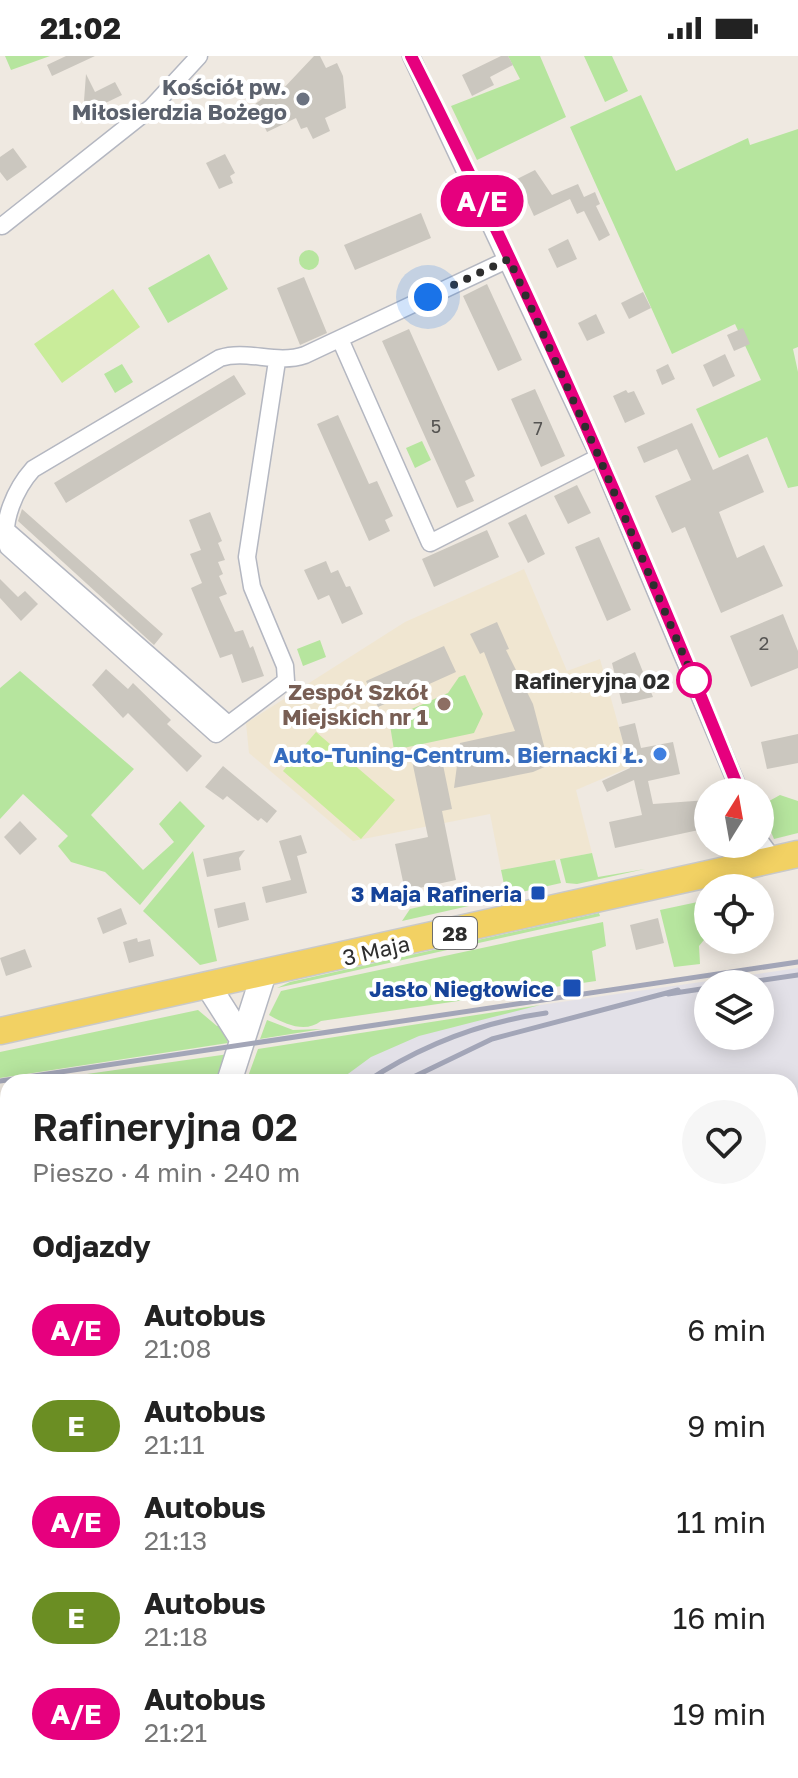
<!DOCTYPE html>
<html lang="pl">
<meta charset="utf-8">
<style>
:root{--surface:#fff;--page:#f6f6f6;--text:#222;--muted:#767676}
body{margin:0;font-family:"Golos Text",sans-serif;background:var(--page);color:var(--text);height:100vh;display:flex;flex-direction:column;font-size:30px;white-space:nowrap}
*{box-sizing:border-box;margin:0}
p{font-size:26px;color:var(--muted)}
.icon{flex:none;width:44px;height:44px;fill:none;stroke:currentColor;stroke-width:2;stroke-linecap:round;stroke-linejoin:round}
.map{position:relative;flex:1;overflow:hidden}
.panel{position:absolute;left:0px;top:1018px;width:798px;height:704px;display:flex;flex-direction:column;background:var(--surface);border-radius:24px 24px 0 0;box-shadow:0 4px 20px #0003}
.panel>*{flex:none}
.badge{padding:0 16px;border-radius:26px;font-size:28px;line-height:52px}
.needle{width:52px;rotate:11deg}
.tools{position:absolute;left:694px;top:722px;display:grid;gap:16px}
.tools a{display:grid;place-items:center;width:80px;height:80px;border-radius:50%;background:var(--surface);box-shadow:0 4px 20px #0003;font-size:40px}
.you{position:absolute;width:40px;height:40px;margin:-20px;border:6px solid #fff;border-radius:50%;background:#1a73e8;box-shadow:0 0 0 12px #1a73e833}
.map>.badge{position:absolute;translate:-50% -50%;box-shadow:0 0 0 4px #fff}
h2{padding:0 32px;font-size:30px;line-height:72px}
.round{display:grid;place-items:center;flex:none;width:84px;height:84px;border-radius:42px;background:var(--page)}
.summary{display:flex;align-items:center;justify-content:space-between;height:136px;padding:0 32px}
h1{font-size:38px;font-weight:600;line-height:60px}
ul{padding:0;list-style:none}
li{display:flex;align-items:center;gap:24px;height:96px;padding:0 32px}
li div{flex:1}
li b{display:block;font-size:30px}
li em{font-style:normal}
li .badge{min-width:88px;font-weight:700;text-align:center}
.status{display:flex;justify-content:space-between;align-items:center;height:56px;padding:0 40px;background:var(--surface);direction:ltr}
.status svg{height:22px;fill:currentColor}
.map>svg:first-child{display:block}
</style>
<div class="status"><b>21:02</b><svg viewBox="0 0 49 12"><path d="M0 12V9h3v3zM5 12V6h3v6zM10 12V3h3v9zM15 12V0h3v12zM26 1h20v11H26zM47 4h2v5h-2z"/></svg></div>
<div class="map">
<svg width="798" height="1722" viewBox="0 0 798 1722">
<rect width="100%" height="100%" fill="#efe9e1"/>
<!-- industrial -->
<path fill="#e3e1e8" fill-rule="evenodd" d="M798 912V1722H235L234 1714H790V1026H336L371 1000 419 979 469 963 540 949ZM708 928H760V980H708Z"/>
<!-- education -->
<path fill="#f0e6d1" d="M524 513 567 615 600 603 630 711 576 734 592 797 501 814 490 758 353 785 249 697 246 667 405 566Z"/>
<!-- green -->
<path fill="#b6e59e" d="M5 0H50L11 14Z
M508 0H540L566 61 477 104 451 50 520 23Z
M584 0H612L628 35 605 46Z
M641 39 676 115 748 82 750 89 798 73V291L793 293 798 316V430L788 432 767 381 719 402 696 353 761 324 735 268 672 298 570 71Z
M299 204a10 10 0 1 1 20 0a10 10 0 1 1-20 0Z
M209 198 228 233 168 267 148 232Z
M122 308 133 326 115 337 104 318Z
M422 385 431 404 415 412 406 392Z
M320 584 326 601 303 610 297 593Z
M20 615 134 713 91 759 143 814 174 786 159 768 180 745 205 770 140 849 105 816 71 806 58 790 68 780 23 738 0 763V632Z
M465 619 483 658 474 677 394 694 389 663 448 637 459 621Z
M780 739 798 745V777L774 783 760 750Z
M193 795 217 905 200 909 143 855Z
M592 797 598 821 645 813 577 828 566 827 560 803Z
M555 804 561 827 513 838 505 833 501 814Z
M480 837 491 845 402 865 410 853Z
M707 844 708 879 699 890 700 908 674 911 660 854Z
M599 857 600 860 277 932 290 926Z
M603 866 606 890 592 895 596 925 321 965C306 977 286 969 269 959L281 935Z
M540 949 419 980 371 1001 337 1026H246L258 993Z
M198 954 217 970H224L228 987 0 1022V996Z
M267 964 293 974 322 973 260 983Z
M229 998 218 1026H30L37 1025Z
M4 1684 8 1714H15L18 1722H0V1685Z"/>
<!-- pitch -->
<path fill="#c9ec9a" d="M113 233 140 271 62 327 34 288Z
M316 676 395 744 361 783 283 715Z"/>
<!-- building -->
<path fill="#cbc7bf" d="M66 0H95L52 20 47 9Z
M314 0H320L326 12 337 7 343 20 346 52 325 62 330 75 313 83 307 71 301 73 296 62 267 76 254 49 267 39 281 35Z
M501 0H508L513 9 490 21 494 29 472 40 462 19Z
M86 18 95 36 115 26 122 39 89 55 84 45Z
M13 92 27 111 7 125 0 116V101Z
M225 98 235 117 230 120 233 127 219 133 206 107Z
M535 114 552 139 578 128 584 141 595 136 600 148 596 150 610 179 599 185 584 155 577 158 570 143 534 160 517 123Z
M421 157 431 182 355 214 344 189Z
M568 183 577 203 557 212 548 193Z
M304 221 327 277 300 289 277 232Z
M487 228 522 304 498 315 463 240Z
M643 236 651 252 629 263 621 247Z
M596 258 605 277 587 285 578 267Z
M743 272 750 288 734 295 727 279Z
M409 273 475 420 465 425 474 445 457 452 382 285Z
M725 298 735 320 713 331 703 309Z
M668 308 675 323 662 329 656 314Z
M234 319 246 338 66 447 54 427Z
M535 333 565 400 541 411 511 343Z
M626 334 628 337 634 335 645 358 625 367 613 340Z
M338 359 369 428 377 425 393 460 385 464 390 475 369 485 317 368Z
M692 367 713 414 748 398 764 436 719 456 737 502 764 489 783 530 721 557 685 471 672 477 655 440 691 424 677 393 644 407 637 391Z
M577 429 591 457 568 468 554 440Z
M22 453 163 578 154 589 18 465Z
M210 456 222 485 218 487 225 504 218 506 223 518 219 520 227 538 219 541 235 576 243 574 250 592 253 590 264 620 242 627 232 598 220 602 191 532 202 527 190 498 201 494 189 464Z
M526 458 545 498 528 507 508 467Z
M487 474 499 501 434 531 422 503Z
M599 481 631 554 607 565 575 491Z
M326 505 331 517 338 514 346 531 350 530 363 558 342 568 329 539 318 544 304 514Z
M0 523 18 541 25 535 38 548 21 565 0 542Z
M783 558 798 595V612L751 631 730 580Z
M497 566 509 593 506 594 533 648 549 709 533 716 454 732 460 687 515 675 484 596 480 598 470 578Z
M444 590 456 616 378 651 366 625Z
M635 596 653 641 622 648 612 607Z
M106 613 128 633 133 627 171 664 167 668 202 700 187 716 128 657 123 662 92 629Z
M635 667 641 692 673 686 680 718 648 725 653 748 708 744V772L615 792 609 766 642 759 634 724 607 736 602 725 630 712 619 671Z
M798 678V707L767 713 761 686Z
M440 694 452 753 442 755 456 824 405 835 395 788 428 781 411 700Z
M223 710 277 755 267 767 261 762 258 765 227 740 223 744 205 731Z
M20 765 37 783 20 799 4 781Z
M301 779 307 797 297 800 307 837 266 847 262 831 291 824 279 785Z
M245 794 239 802 241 814 207 821 203 803Z
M245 846 249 864 218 872 214 853Z
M121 852 127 868 103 878 97 862Z
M658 862 664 887 636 894 630 869Z
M137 882 138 886 150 883 154 900 129 907 123 886Z
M25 893 32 911 6 920 0 902Z"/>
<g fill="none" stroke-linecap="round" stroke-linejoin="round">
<!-- street casing -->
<g stroke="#b4b7c1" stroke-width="19">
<path id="street" d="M411 0 599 401 740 736
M2 170 152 51 199 0
M340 283 430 487 599 401
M277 305 247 501 252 531 285 610 286 625 216 678 8 491C0 466 16 432 33 413L220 302C247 293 276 309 305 299L509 203
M5 473 228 668
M760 785 774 804
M0 1678 8 1676"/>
</g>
<!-- secondary casing -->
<g stroke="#b4b7c1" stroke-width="27">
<path id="secondary" d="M209 931 242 983
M229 1026 263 920
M197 1714 199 1722"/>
</g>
<!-- primary casing -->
<g stroke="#c9c9c9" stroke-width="29">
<path id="primary" d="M0 975 798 798"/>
</g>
<!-- street -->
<use href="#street" stroke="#fff" stroke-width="16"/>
<!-- secondary -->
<use href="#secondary" stroke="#fff" stroke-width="24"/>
<!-- primary -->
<use href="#primary" stroke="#f2d163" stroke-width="26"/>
<!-- rail -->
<path stroke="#a3a6b8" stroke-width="5" d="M736 928 798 919
M668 938 708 932
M0 1025 798 906
M366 1026C420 990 482 966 546 957
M403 1026 492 983 678 934
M249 1714 251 1722
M270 1714 272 1722
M296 1714 299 1722"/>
</g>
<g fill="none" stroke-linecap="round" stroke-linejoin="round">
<!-- line casing -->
<g stroke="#fff" stroke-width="18">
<path id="line" d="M411 0C533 239 639 487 740 736"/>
</g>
<!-- line -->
<use href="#line" stroke="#e6007e" stroke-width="12"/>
<!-- walk -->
<path stroke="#2e2e2e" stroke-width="8" stroke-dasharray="0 14.4" d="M428 241 509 203 599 401 697 631 694 624"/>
</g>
<!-- markers -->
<circle fill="#6b7280" stroke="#fff" stroke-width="3" cx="303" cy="43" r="8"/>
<circle fill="#fff" stroke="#e6007e" stroke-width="4" cx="694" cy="624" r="16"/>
<circle fill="#8d6e63" stroke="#fff" stroke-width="3" cx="444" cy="648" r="8"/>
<circle fill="#3f7fe0" stroke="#fff" stroke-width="3" cx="660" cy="698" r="8"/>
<g fill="#1a4fb4" stroke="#fff" stroke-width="3">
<rect x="530" y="829" width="16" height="16" rx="4"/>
<rect x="562" y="922" width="20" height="20" rx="4"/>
</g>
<g text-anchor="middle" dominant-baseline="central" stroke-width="8" stroke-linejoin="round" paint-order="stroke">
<!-- number labels -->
<g font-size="18" fill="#555452">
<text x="436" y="370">5</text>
<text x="538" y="372">7</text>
<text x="764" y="587">2</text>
</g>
<!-- shield labels -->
<rect fill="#fff" stroke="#6d6d6d" stroke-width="2" x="433" y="861" width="44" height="32" rx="6"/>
<g font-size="20" font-weight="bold" fill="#2e2e2e">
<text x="455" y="877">28</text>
</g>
<!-- worship labels -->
<g font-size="22" font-weight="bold" fill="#5b616d" stroke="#fff" text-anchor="end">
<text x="287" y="30">Kościół pw.<tspan x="287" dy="25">Miłosierdzia Bożego</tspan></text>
</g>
<!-- stop labels -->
<g font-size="22" font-weight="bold" fill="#2e2e2e" stroke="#fff" text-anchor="end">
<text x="670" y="624">Rafineryjna 02</text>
</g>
<!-- education labels -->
<g font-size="22" font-weight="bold" fill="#785e54" stroke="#fff" text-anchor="end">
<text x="428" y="635">Zespół Szkół<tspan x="428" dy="25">Miejskich nr 1</tspan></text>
</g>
<!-- shop labels -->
<g font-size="22" font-weight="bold" fill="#366cbe" stroke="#fff" text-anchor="end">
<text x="644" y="698">Auto-Tuning-Centrum. Biernacki Ł.</text>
</g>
<!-- transit labels -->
<g font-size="22" font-weight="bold" fill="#164399" stroke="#fff" text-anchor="end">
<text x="522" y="837">3 Maja Rafineria</text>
<text x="554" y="932">Jasło Niegłowice</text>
</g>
<!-- street labels -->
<g font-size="22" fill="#2e2e2e" stroke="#fff">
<text transform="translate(376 894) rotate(-13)">3 Maja</text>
</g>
</g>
</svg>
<div class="tools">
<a><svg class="needle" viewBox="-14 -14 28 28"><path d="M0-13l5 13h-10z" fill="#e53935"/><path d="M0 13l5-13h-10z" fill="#767676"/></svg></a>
<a><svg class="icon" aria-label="locate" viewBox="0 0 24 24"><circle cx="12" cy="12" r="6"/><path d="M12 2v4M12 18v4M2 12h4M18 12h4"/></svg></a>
<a><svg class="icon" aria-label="layers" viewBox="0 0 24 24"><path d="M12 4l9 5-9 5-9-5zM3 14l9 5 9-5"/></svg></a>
</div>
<div class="you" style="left:428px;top:241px"></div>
<b class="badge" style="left:482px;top:145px;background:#e6007e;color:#fff">A/E</b>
<section class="panel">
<div class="summary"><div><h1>Rafineryjna 02</h1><p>Pieszo · 4 min · 240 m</p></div><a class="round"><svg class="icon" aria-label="heart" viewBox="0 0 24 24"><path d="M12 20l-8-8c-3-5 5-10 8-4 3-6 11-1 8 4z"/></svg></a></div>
<h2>Odjazdy</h2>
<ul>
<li><span class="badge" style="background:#e6007e;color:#fff">A/E</span><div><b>Autobus</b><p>21:08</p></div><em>6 min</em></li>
<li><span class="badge" style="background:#6b8e23;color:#fff">E</span><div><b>Autobus</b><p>21:11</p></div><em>9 min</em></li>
<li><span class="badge" style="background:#e6007e;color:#fff">A/E</span><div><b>Autobus</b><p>21:13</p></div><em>11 min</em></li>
<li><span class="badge" style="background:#6b8e23;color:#fff">E</span><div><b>Autobus</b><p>21:18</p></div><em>16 min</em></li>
<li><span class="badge" style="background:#e6007e;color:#fff">A/E</span><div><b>Autobus</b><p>21:21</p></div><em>19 min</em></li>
</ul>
</section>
</div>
